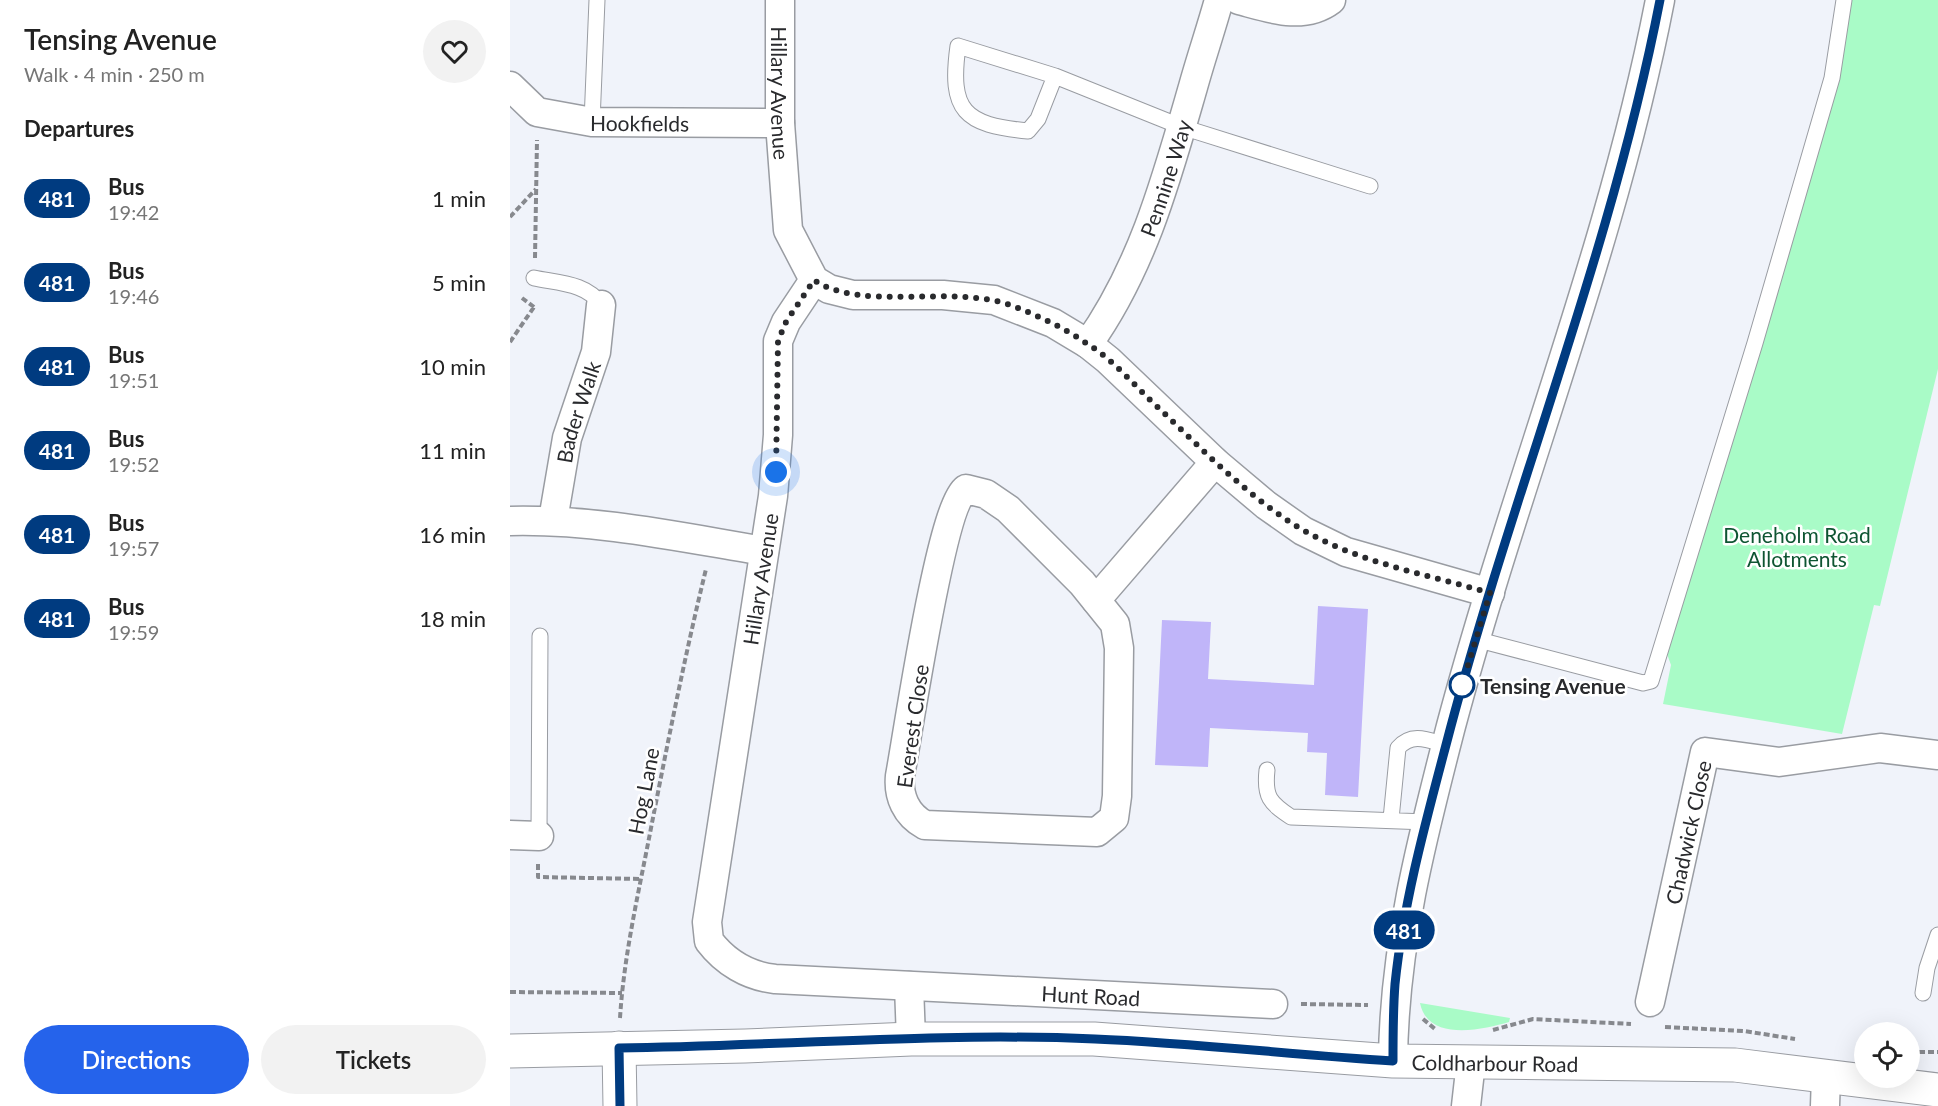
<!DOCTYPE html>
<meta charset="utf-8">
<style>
:root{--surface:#fff;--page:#f2f2f2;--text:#222;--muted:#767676;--accent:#2563eb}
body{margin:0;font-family:Lato,sans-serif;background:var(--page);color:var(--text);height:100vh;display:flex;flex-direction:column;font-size:22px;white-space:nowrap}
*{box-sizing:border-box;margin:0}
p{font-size:20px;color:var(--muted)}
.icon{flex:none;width:33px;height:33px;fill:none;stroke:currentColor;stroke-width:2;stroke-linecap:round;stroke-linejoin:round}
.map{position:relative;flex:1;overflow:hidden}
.panel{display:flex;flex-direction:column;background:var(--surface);width:510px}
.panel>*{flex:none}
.badge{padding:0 12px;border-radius:20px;font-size:21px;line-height:39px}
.buttons{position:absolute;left:1344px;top:1022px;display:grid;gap:12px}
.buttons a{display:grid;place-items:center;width:66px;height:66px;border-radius:50%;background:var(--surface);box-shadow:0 6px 24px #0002;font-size:30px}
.you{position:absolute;width:30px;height:30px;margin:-15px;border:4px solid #fff;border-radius:50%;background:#1a73e8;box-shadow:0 0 0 9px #1a73e833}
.map>.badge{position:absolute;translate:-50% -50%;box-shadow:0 0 0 3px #fff}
h2{padding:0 24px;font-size:22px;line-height:54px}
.round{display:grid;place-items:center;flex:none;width:63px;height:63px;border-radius:32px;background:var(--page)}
.overview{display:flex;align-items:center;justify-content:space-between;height:102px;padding:0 24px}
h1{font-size:28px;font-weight:600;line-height:45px}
.cta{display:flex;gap:12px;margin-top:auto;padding:12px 24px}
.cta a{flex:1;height:69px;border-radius:36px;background:var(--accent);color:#fff;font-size:24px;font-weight:600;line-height:69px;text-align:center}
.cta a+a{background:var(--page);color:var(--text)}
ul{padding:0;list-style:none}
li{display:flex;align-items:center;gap:18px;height:84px;padding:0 24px}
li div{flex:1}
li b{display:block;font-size:22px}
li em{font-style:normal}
li .badge{min-width:66px;font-weight:700;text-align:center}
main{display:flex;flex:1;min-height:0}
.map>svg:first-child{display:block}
</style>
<main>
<section class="panel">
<div class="overview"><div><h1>Tensing Avenue</h1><p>Walk · 4 min · 250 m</p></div><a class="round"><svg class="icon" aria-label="heart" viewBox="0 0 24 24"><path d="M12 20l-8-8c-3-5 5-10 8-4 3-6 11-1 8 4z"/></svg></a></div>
<h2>Departures</h2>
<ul>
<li><span class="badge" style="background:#003b80;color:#fff">481</span><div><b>Bus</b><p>19:42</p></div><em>1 min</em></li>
<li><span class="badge" style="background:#003b80;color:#fff">481</span><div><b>Bus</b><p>19:46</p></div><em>5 min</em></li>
<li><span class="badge" style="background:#003b80;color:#fff">481</span><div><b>Bus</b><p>19:51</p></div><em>10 min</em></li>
<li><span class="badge" style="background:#003b80;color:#fff">481</span><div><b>Bus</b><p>19:52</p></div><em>11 min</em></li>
<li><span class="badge" style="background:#003b80;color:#fff">481</span><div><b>Bus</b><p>19:57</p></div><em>16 min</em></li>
<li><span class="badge" style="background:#003b80;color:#fff">481</span><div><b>Bus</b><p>19:59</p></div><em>18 min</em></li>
</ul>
<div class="cta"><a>Directions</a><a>Tickets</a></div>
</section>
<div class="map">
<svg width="1428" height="1106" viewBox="0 0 1428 1106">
<rect width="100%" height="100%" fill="#f0f3fa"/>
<!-- green -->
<path fill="#a9fbc7" d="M1339 0H1428V369L1370 606 1364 605 1332 734 1153 704 1161 665 1157 654Z
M910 1003 1000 1018 999 1022C972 1030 918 1042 910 1003Z"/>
<!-- building -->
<path fill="#c0b5f9" d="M808 606 858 609 848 797 815 795 817 753 797 752 798 733 700 728 698 767 645 765 652 620 701 622 698 679 804 685Z"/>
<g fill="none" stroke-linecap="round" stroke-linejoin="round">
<!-- service casing -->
<g stroke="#999ca2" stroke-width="17">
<path id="service" d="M545 76 528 119 518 131C454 125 439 111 448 46L545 76 672 127 860 186
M82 122 87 0
M24 278C47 283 78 283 91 305
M965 639 1133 683 1141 681 1245 343 1322 78 1334 0
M757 770C754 797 760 803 781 817L917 822
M881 819 888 748C902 732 918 740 936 745
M29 836 30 636
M1413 993 1417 968 1428 935"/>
</g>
<!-- minor casing -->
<g stroke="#999ca2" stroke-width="31">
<g id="minor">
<path id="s1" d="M270 0V123L278 230 304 280 319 289 343 295H433L484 300 543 323 578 344 598 360 705 462 756 505 793 531 836 552 980 593"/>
<path d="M729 0C759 8 793 21 821 0"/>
<path id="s2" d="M0 86 27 112 82 122 270 123"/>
<path id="s3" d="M304 280 276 322 268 341V435L263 496 197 922 199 941C215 962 238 976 265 979L763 1004"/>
<path id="s4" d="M578 344C633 267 657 177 683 87 691 58 701 29 709 0"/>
<path d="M456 489 476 494 498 509 572 583 605 624 609 648 607 796 604 818 587 832 415 825C396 815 388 796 390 776 398 733 431 506 456 489Z"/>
<path id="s5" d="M43 520 57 438 86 352 91 305"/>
<path d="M0 521C87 519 169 537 254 551"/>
<path d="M586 600 705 462"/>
<path d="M0 835 29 836"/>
<path d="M399 986 401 1039"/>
<path id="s6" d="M1140 1002 1195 752 1269 762 1370 748 1428 755"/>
<path d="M883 1061C884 945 912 838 941 726 1006 482 1102 248 1150 0"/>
<path d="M956 1106 961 1062"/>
<path d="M1315 1106 1316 1076"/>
</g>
</g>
<!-- tertiary casing -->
<g stroke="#999ca2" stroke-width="35">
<g id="tertiary">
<path d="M109 1048 110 1106"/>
<path id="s7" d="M0 1051 235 1046 401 1039H584L883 1061 1225 1065 1428 1090"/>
</g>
</g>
<!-- path -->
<path stroke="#87898e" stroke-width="4" stroke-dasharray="6 3" stroke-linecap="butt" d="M0 217 26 189
M25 258 27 140
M12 298 24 307
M0 342 24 307
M28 864V877L131 879
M0 992 112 993
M791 1004 858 1005
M110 1018C114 954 129 891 141 828 158 741 175 655 196 569
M913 1019 925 1029
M1155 1027 1234 1031 1285 1039
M983 1030 1023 1019 1121 1024
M1400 1052H1428"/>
<!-- service -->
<use href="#service" stroke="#fff" stroke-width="15"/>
<!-- minor -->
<use href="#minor" stroke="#fff" stroke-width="28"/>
<!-- tertiary -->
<use href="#tertiary" stroke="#fff" stroke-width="33"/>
</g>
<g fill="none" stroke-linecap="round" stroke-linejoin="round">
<!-- line casing -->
<g stroke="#fff" stroke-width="14">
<path id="line" d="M110 1106 109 1048C267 1046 426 1032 585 1039 684 1043 784 1055 883 1061 883 1036 883 1010 885 984 894 897 919 810 941 726 1006 483 1102 248 1150 0"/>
</g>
<!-- line -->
<use href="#line" stroke="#003b80" stroke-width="9"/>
<!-- walk -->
<path stroke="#292a2d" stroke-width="6" stroke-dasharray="0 10.8" d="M266 472 268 341 276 322 304 280C353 313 442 283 503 306 529 316 554 328 576 343 599 357 618 378 637 397 683 440 727 487 780 522 839 561 912 573 980 593L952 685"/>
</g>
<!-- markers -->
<circle fill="#fff" stroke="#003b80" stroke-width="3" cx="952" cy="685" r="12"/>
<g text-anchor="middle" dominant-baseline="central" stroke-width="5" stroke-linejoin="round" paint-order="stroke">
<!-- street labels -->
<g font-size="21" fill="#292a2d" stroke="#fff">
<text stroke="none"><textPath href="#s1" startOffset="93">Hillary Avenue</textPath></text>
<text stroke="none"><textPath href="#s2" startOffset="141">Hookfields</textPath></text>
<text stroke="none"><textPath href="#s4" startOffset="184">Pennine Way</textPath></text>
<text stroke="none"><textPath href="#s5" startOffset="111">Bader Walk</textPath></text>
<text transform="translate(250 579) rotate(-81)">Hillary Avenue</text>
<text transform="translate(402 726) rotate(-82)">Everest Close</text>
<text transform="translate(133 791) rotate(-79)">Hog Lane</text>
<text stroke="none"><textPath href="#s6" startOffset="174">Chadwick Close</textPath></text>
<text stroke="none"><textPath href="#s3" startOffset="1071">Hunt Road</textPath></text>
<text stroke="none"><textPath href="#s7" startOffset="986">Coldharbour Road</textPath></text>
</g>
<!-- park labels -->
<g font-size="21" fill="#0e5532" stroke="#fff">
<text x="1287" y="534">Deneholm Road<tspan x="1287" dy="24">Allotments</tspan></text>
</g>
<!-- stop labels -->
<g font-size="21" font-weight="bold" fill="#292a2d" stroke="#fff" text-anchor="start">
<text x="970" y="685">Tensing Avenue</text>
</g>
</g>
</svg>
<div class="buttons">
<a><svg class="icon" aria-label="locate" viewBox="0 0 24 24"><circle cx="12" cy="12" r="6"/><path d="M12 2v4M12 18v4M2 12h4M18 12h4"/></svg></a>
</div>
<div class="you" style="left:266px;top:472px"></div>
<b class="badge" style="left:894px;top:930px;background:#003b80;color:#fff">481</b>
</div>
</main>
